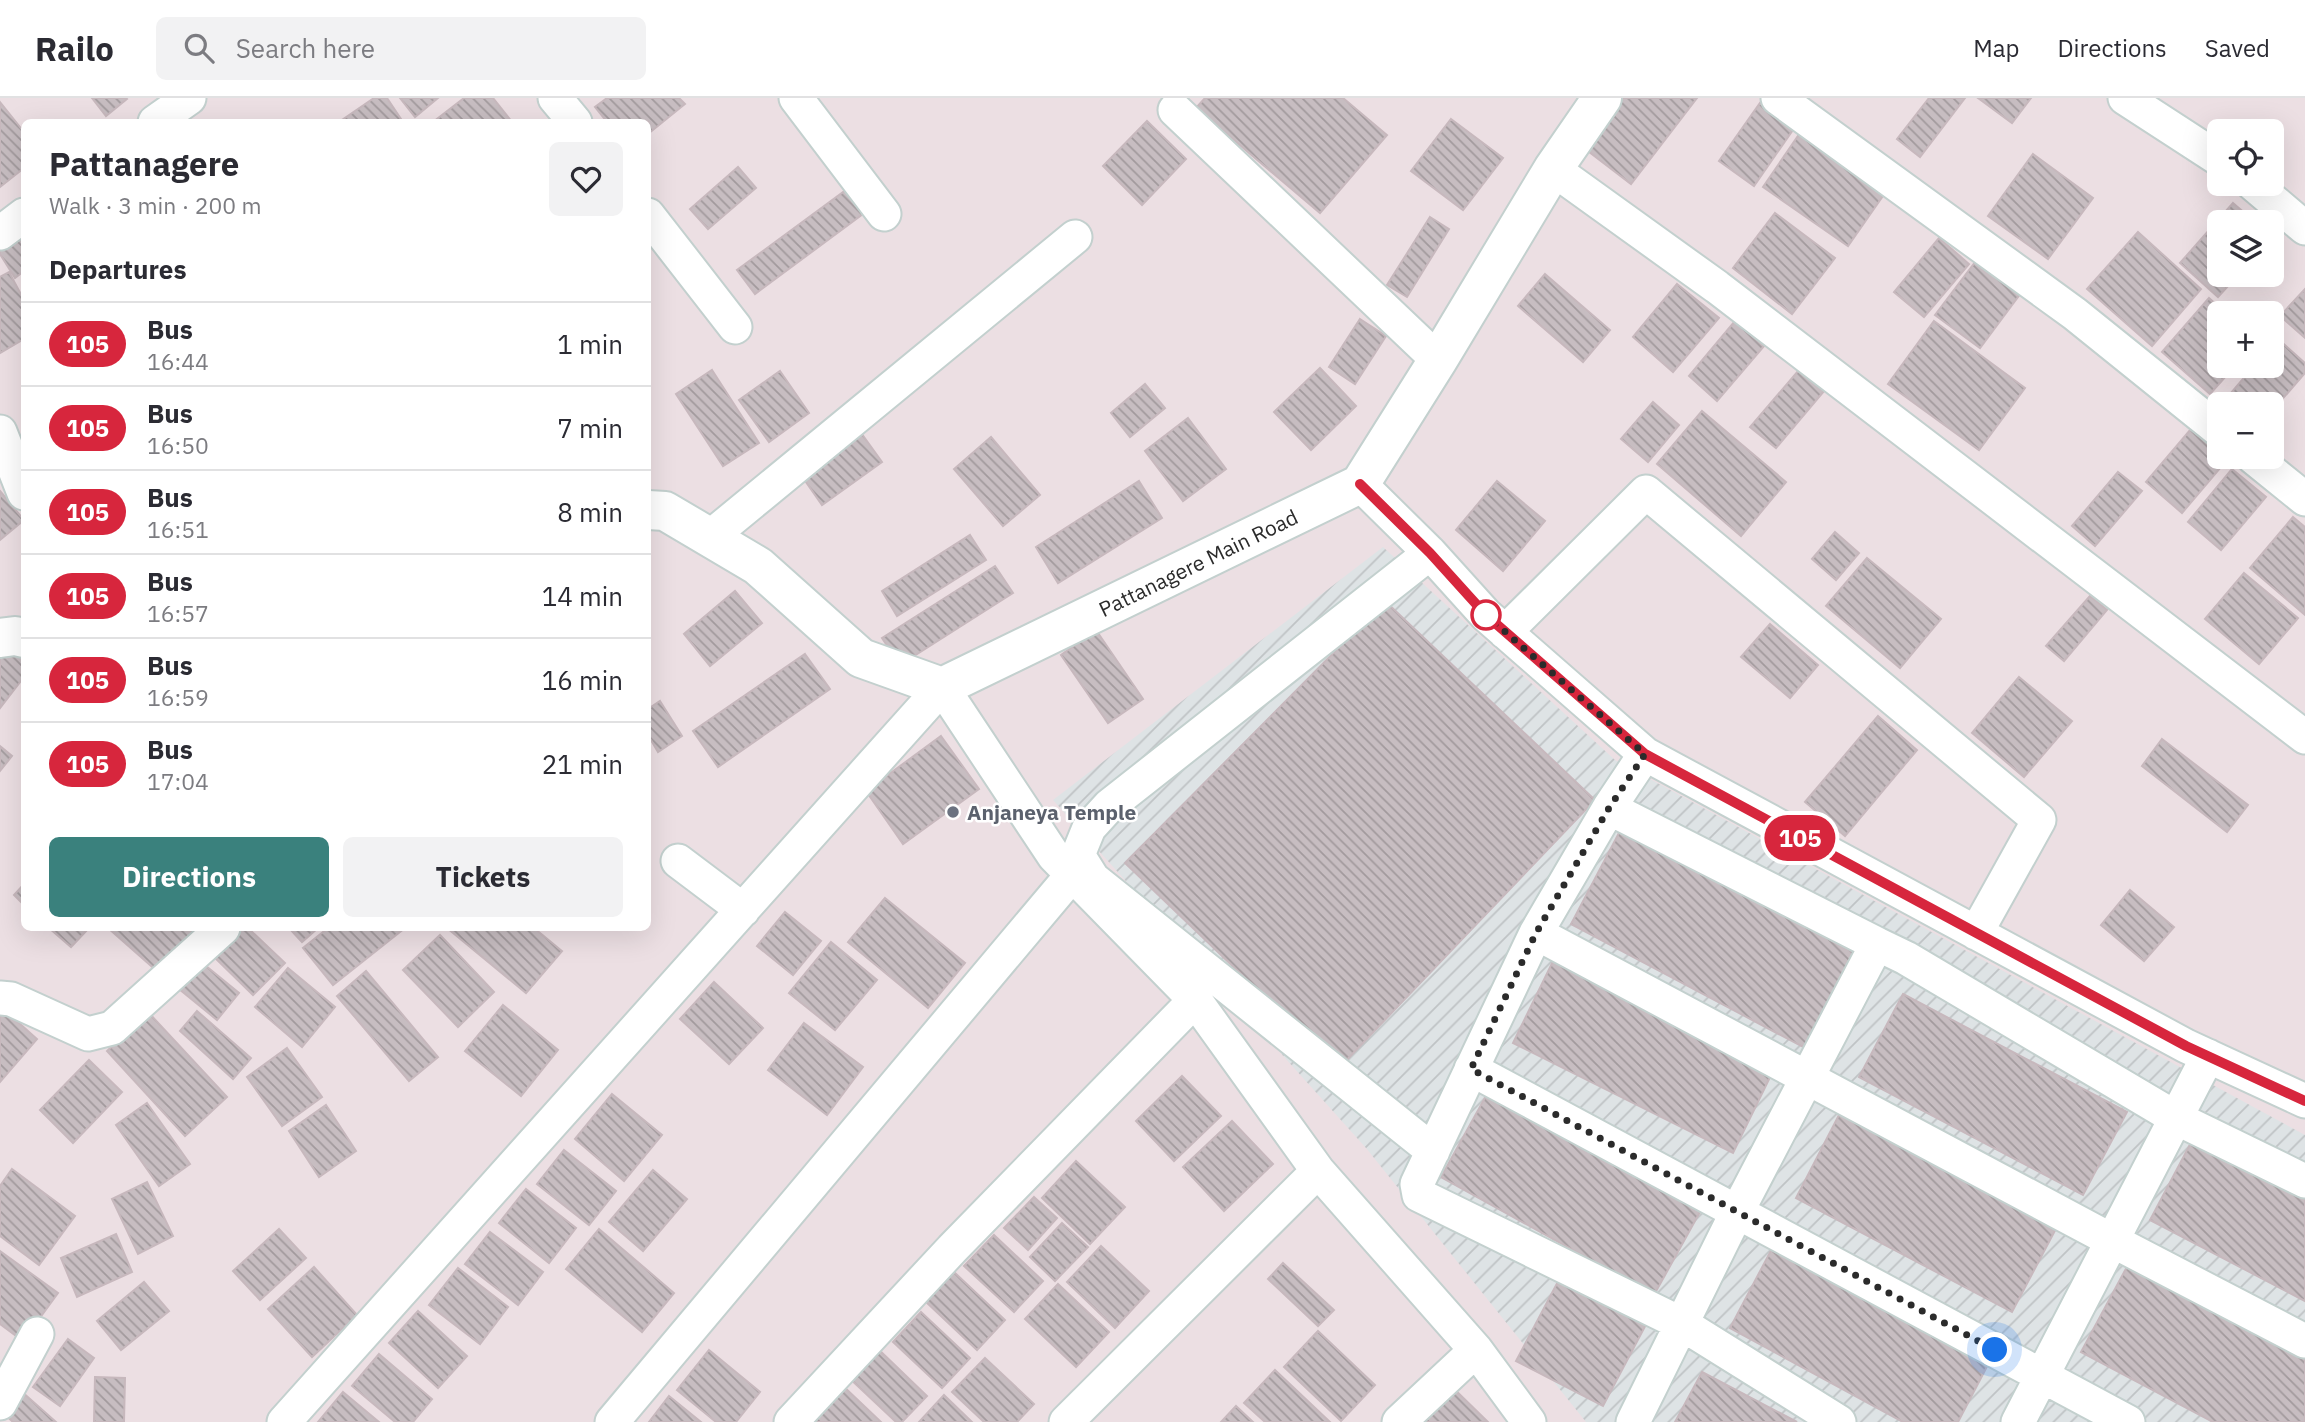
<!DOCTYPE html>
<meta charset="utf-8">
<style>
:root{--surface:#fff;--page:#f2f2f3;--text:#2b2b33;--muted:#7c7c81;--line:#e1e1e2;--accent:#3a817d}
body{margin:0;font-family:"IBM Plex Sans",sans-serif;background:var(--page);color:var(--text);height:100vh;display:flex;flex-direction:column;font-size:26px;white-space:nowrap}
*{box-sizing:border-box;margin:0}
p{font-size:23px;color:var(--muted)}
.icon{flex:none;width:38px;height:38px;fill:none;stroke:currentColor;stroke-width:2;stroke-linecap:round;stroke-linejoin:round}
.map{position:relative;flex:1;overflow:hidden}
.sheet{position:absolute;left:21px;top:21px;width:630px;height:812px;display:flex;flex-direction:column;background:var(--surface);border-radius:10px;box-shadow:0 7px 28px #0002}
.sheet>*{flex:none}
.badge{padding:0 14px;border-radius:23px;font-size:24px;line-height:46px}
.tools{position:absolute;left:2207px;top:21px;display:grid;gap:14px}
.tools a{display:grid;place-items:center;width:77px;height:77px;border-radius:10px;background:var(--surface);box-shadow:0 7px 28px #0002;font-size:35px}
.you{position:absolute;width:35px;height:35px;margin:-18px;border:5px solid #fff;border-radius:50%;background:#1a73e8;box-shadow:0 0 0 10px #1a73e833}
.map>.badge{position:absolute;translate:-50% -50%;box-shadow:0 0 0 4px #fff}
h2{padding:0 28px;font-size:26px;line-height:63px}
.round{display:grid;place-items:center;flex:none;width:74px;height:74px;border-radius:10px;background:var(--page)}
.summary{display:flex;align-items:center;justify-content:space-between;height:119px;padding:0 28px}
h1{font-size:33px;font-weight:800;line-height:52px}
.action{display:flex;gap:14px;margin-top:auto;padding:14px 28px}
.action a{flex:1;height:80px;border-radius:10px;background:var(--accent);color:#fff;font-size:28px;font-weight:800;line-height:80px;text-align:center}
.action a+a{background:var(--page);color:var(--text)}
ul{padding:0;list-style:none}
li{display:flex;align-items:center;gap:21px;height:84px;padding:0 28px;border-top:2px solid var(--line)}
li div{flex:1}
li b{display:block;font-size:26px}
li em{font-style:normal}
li .badge{min-width:77px;font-weight:700;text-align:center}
header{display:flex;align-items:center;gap:42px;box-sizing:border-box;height:98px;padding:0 35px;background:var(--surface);border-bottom:2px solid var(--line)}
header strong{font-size:33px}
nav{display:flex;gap:38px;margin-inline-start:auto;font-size:24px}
.search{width:490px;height:63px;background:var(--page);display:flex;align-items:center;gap:18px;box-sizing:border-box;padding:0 24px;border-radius:10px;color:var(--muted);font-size:26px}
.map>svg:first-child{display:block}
</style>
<header>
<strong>Railo</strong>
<div class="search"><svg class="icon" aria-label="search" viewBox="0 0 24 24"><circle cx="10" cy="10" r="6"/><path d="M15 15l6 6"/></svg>Search here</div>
<nav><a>Map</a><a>Directions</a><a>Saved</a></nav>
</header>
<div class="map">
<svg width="2305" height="1324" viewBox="0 0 2305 1324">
<defs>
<pattern id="industrial-furrows" width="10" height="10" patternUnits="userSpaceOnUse" patternTransform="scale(1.75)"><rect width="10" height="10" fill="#dee3e5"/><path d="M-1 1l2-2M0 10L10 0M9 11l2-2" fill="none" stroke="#bfc3c5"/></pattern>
<pattern id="building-back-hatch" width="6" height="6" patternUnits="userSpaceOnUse" patternTransform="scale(1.75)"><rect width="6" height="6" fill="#c7bdc1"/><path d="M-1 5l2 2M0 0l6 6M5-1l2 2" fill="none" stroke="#a29a9d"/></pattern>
</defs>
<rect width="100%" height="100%" fill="#ecdfe3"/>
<!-- industrial -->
<path fill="url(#industrial-furrows)" d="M1383 449 1615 662 2305 1037V1324H1586L1366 1050 1053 702Z"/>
<!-- building -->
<path fill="url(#building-back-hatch)" stroke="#c7b8bd" stroke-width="2" d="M92 0H126L127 1 106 18Z
M374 0H387L403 24H339Z
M400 0H438L415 19Z
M464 0H493L512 24H433Z
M607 0H679L685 6 648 36V24H607L595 9Z
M1205 0H1343L1387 37 1320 115 1196 10Z
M1623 0H1697L1631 86 1584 50Z
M1929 0H1965L1920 59 1897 41Z
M1978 0H2031L2012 25Z
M0 4 24 34V70L0 89Z
M1760 5 1795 29 1754 88 1719 63Z
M1451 21 1503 60 1463 112 1411 73Z
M1147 23 1186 61 1142 107 1103 68Z
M1800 35 1885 95 1848 148 1763 89Z
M2033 56 2093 100 2048 161 1988 118Z
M738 69 756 90 708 131 690 111Z
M850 89 867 113 755 196 737 172Z
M2233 105 2255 124H2219V177H2238L2218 199 2180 165Z
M1775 115 1835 160 1792 216 1733 170Z
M1430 119 1449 131 1407 199 1387 187Z
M24 131V173L15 180 0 156V138Z
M2138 134 2201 191 2152 248 2087 191Z
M1939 140 1969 166 1924 219 1894 194Z
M1976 163 2021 195 1980 250 1935 217Z
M9 174 24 202V241L0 255V179Z
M1545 176 1610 232 1583 264 1518 208Z
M1677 186 1719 220 1673 274 1633 239Z
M2305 191V240L2280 218Z
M2209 200 2226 215H2219V268H2235L2210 296 2162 254Z
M1360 221 1386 238 1355 286 1329 269Z
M1735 223 1764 248 1717 303 1689 278Z
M1934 223 2025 290 1979 352 1888 286Z
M2278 241 2305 265V275L2272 313V306H2228L2224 303 2254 268H2272V248Z
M1320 270 1356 308 1311 352 1274 314Z
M712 272 759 345 723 368 676 296Z
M1799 272 1824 293 1776 350 1750 329Z
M780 273 809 315 769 344 739 302Z
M1145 286 1165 310 1130 339 1111 315Z
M1653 304 1679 327 1648 364 1621 341Z
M1702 313 1786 384 1741 438 1657 366Z
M1188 320 1226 371 1183 403 1145 353Z
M2191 331 2219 355V359L2227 362 2182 415 2146 384Z
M859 332 882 364 822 407 799 374Z
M991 339 1040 397 1003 428 954 371Z
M2232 371 2266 399 2221 452 2188 424Z
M2118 374 2142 393 2095 448 2072 428Z
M1139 383 1162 420 1058 485 1036 449Z
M1497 383 1545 423 1503 473 1456 432Z
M0 393 24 422 0 442Z
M2293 419 2305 429V517L2250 470Z
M1835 434 1859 455 1836 482 1812 461Z
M970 437 986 462 897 518 882 493Z
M1867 460 1941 521 1900 570 1826 508Z
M995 468 1013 495 900 567 882 540Z
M2244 475 2298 520 2259 566 2205 521Z
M735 493 762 525 710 568 684 536Z
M2090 498 2107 512 2064 563 2046 548Z
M1385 503 1595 702 1339 970 1125 765Z
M1770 526 1818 567 1790 600 1741 559Z
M1096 532 1143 601 1108 625 1061 557Z
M0 542 24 562V579L0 610Z
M805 556 830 591 718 669 693 633Z
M2019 579 2072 623 2024 679 1972 635Z
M660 603 682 638 658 654 648 637V611Z
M1878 618 1917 652 1845 738 1805 704Z
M941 638 979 691 903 746 866 693Z
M2162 641 2248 707 2227 734 2142 668Z
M0 648 12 658 0 673Z
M1621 731 1855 855 1805 950 1571 826Z
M24 786V807L14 797Z
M2130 792 2174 829 2144 863 2101 827Z
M885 800 965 865 928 910 848 844Z
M785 814 821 843 793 877 757 848Z
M49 830H89L71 849Z
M108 830H191L194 832 158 874Z
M235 830H248L285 865 253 897 211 856Z
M289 830H318L302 844Z
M328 830H405L333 887 303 850Z
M447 830H534L562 853 526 895Z
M440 837 494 894 458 929 403 872Z
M831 844 877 882 835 932 789 895Z
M1556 857 1776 967 1733 1055 1513 945Z
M195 859 239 895 217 922 173 886Z
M288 870 335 909 302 949 255 909Z
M366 873 438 959 409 983 337 898Z
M714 884 763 930 729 966 680 921Z
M1903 896 2127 1014 2083 1097 1859 979Z
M503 907 558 952 521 998 465 953Z
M0 908 37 941 0 984Z
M197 913 251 960 233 981 180 933Z
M148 914 227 999 185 1038 107 953Z
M804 925 863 969 827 1017 768 972Z
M287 950 322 999 282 1028 247 979Z
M89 962 122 994 73 1045 40 1012Z
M1182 978 1221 1018 1174 1063 1136 1023Z
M1492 987 1705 1105 1654 1197 1441 1079Z
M612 996 662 1037 624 1083 575 1041Z
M147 1005 190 1066 159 1088 116 1027Z
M326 1007 356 1053 319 1079 289 1033Z
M1842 1011 2059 1125 2012 1214 1796 1100Z
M1232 1023 1273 1066 1224 1113 1183 1069Z
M2195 1037 2305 1095V1203L2150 1122Z
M564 1052 616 1093 589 1127 537 1086Z
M1076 1063 1125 1109 1090 1146 1042 1100Z
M12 1071 75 1118 39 1167 0 1138V1088Z
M653 1072 687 1101 643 1153 609 1124Z
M147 1084 173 1138 138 1156 112 1101Z
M526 1091 576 1130 549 1165 499 1125Z
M1034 1099 1057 1120 1028 1152 1004 1130Z
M1062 1125 1088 1149 1055 1183 1030 1159Z
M279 1131 306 1160 260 1202 233 1173Z
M599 1131 674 1195 642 1234 566 1171Z
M490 1134 543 1174 518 1207 465 1166Z
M116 1136 132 1174 77 1199 61 1160Z
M994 1137 1043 1183 1014 1214 964 1168Z
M1776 1143 1992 1259 1958 1324H1903L1730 1230Z
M1101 1148 1149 1193 1115 1230 1067 1184Z
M0 1153 58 1195 23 1243 0 1226Z
M1283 1165 1334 1212 1318 1228 1268 1181Z
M2129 1165 2305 1258V1324H2213L2081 1254Z
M314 1169 357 1217 312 1259 268 1211Z
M458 1170 508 1209 480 1246 429 1207Z
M954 1174 1005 1222 977 1252 926 1204Z
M1563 1174 1650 1219 1603 1308 1516 1263Z
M144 1184 169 1213 121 1252 97 1223Z
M1058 1186 1109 1234 1076 1269 1025 1221Z
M418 1213 467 1258 438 1290 389 1245Z
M921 1214 970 1260 942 1290 893 1244Z
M1318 1233 1375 1287 1341 1323 1284 1269Z
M68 1241 94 1260 60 1308 33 1289Z
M875 1248 927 1298 902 1324H896L847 1278Z
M709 1252 760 1294 736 1324H716L677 1292Z
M379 1256 432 1301 413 1324H395L352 1288Z
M985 1260 1034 1306 1017 1324H984L952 1294Z
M1275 1272 1330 1324H1265L1244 1305Z
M1702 1274 1797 1324H1675Z
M95 1279 125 1280 124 1324H94Z
M1448 1285 1488 1324H1411Z
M842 1287 881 1324H817L812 1319Z
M21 1293 56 1324H13L2 1314Z
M343 1294 379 1324H318Z
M944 1297 972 1324H919Z
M669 1298 701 1324H649Z
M1236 1308 1253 1324H1221Z"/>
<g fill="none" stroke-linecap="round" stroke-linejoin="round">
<!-- minor casing -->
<g stroke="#c3d0ce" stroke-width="37">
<path id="minor" d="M555 0 575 24
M796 0 884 116
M1778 0 2075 216 2219 332
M2125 0 2219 61
M1175 12 1438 262
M155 24 189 0
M1553 71 1717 189 2305 639
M2253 86 2305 130
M648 117 735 229
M0 135 24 117
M0 334 24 395
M2253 359 2305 401
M1360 386 1430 455 1486 517 1645 656 2186 948 2305 1003
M710 439 1075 139
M1430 455 1109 708 1089 730 1078 757 1093 781 1433 1053
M1505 534 1646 394 2039 722 1976 835
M1609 710 1645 656
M678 763 743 812
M1536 835 2113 1143 2305 1243
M0 900 11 901 88 936 112 930 223 830
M1471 971 2128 1324
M0 1305 37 1236
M284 1324 942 589 1054 758 1195 902 1318 1073 1476 1252 1529 1324
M612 1324 1072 777
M791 1324 952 1151 1195 902
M1066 1324 1318 1073
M1399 1324 1476 1252
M1633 1324 1737 1114 1877 846 1906 860 2176 1020 2305 1083
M1839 1324 1682 1226 1419 1097 1417 1086 1536 835 1609 710 1877 846
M2018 1324 2208 958"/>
</g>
<!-- tertiary casing -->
<g stroke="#c3d0ce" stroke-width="42">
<g id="tertiary">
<path id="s1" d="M648 412 665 413 758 468 861 560 942 589 1360 386 1438 262 1553 71 1602 0"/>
<path d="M0 540 15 538 24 540"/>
</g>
</g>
<!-- minor -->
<use href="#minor" stroke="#fff" stroke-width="33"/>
<!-- tertiary -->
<use href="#tertiary" stroke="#fff" stroke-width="38"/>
</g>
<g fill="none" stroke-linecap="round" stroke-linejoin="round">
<!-- line casing -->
<g stroke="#fff" stroke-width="16">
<path id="line" d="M1360 386 1430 455 1486 517 1645 656 2186 948 2305 1003"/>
</g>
<!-- line -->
<use href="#line" stroke="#d7263d" stroke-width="10"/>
<!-- walk -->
<path stroke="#2b2b2b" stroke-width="7" stroke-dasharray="0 12.6" d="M1486 517 1645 656 1609 710 1536 835 1471 971 1995 1252"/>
</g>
<!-- markers -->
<circle fill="#fff" stroke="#d7263d" stroke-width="3.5" cx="1486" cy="517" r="14"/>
<circle fill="#6b7280" stroke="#fff" stroke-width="2.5" cx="953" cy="714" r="7"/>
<g text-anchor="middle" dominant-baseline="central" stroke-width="5" stroke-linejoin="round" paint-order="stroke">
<!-- street labels -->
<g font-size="21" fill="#2b2b2b" stroke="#fff">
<text stroke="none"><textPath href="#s1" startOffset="634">Pattanagere Main Road</textPath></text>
</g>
<!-- worship labels -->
<g font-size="21" font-weight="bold" fill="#5b616d" stroke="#fff" text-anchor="start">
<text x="967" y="714">Anjaneya Temple</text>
</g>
</g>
</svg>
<div class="tools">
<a><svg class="icon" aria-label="locate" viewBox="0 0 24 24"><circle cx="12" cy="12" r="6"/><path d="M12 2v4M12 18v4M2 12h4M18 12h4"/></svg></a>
<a><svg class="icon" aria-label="layers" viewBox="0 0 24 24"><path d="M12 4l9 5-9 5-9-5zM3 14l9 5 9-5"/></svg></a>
<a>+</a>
<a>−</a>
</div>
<div class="you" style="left:1995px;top:1252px"></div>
<b class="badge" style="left:1800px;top:740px;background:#d7263d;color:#fff">105</b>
<section class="sheet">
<div class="summary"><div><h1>Pattanagere</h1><p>Walk · 3 min · 200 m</p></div><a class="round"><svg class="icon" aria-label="heart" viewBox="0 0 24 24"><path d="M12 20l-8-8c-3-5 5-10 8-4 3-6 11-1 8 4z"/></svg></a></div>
<h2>Departures</h2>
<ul>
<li><span class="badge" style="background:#d7263d;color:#fff">105</span><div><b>Bus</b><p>16:44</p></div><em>1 min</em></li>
<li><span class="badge" style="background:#d7263d;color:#fff">105</span><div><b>Bus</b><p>16:50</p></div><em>7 min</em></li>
<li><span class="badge" style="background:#d7263d;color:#fff">105</span><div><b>Bus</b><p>16:51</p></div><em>8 min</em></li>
<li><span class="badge" style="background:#d7263d;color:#fff">105</span><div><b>Bus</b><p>16:57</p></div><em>14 min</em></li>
<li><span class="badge" style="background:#d7263d;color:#fff">105</span><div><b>Bus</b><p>16:59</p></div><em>16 min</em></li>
<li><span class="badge" style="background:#d7263d;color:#fff">105</span><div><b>Bus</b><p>17:04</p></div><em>21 min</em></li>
</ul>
<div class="action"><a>Directions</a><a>Tickets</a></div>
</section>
</div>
